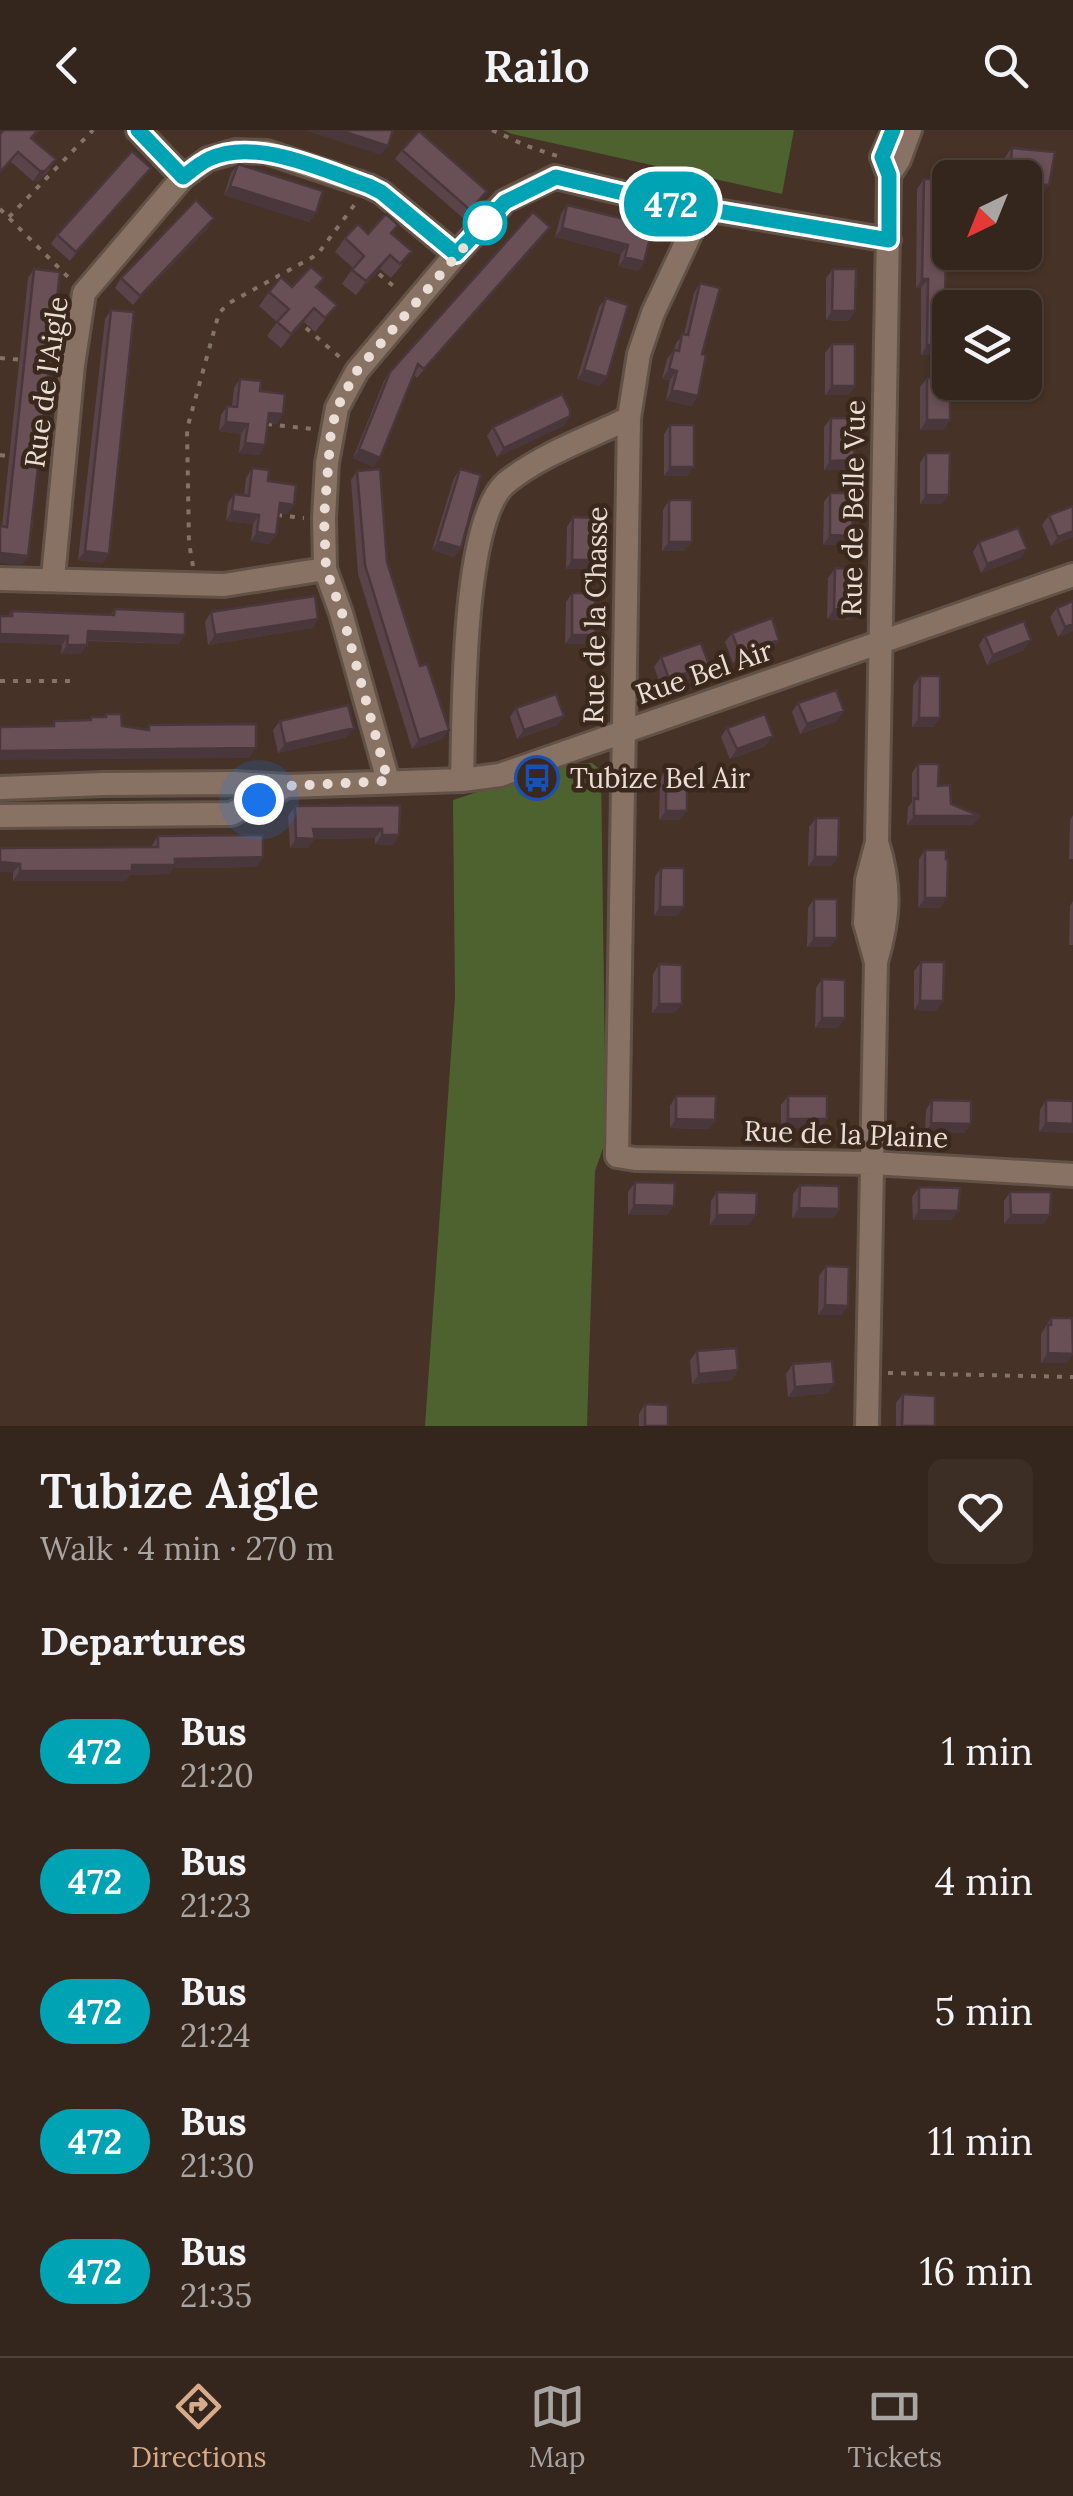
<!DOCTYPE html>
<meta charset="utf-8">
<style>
:root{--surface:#34261c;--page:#3c2e25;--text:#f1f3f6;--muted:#a9a5a3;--line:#4e433b;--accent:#d6ab8b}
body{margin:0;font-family:Lora,serif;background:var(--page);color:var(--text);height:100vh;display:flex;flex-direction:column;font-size:38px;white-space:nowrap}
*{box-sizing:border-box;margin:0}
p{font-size:32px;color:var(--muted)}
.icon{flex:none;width:55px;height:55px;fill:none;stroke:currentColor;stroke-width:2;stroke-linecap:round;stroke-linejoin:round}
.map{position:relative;height:1296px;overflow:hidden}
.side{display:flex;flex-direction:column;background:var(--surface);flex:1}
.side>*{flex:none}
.badge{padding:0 20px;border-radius:32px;font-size:35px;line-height:65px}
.needle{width:65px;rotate:223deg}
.fabs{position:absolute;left:932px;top:30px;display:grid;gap:20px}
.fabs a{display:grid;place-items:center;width:110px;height:110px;border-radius:15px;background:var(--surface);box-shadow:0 2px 8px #0004,0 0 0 2px var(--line);font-size:50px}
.you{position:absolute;width:50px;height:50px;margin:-25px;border:8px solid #fff;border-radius:50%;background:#1a73e8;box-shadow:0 0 0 15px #1a73e833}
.map>.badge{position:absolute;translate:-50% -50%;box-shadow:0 0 0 5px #fff}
h2{padding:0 40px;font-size:38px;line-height:90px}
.round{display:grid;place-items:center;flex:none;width:105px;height:105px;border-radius:15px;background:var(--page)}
.overview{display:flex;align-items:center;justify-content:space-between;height:170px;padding:0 40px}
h1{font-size:48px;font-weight:600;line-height:75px}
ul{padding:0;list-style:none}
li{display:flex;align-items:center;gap:30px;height:130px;padding:0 40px}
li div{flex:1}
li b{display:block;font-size:38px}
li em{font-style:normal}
li .badge{min-width:110px;font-weight:700;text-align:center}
header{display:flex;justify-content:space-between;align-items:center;height:130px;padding:0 40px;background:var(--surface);font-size:45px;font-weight:600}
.tab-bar{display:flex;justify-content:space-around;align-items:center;height:140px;border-top:2px solid var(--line);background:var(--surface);font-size:28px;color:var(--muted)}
.tab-bar a{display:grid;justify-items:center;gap:5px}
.tab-bar .active{color:var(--accent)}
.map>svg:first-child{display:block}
</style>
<header><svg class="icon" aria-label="back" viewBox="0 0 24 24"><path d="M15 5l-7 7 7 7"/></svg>Railo<svg class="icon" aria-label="search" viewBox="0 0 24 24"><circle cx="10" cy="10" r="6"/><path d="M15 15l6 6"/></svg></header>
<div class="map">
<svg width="1073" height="1296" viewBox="0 0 1073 1296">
<rect width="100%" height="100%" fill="#463226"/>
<!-- green -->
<path fill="#4d622f" d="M503 0H794L782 64 512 4Z
M565 633H592L601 640 606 1010 595 1041 587 1296H425L455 867 453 670Z"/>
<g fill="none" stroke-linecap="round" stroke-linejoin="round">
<!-- street casing -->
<g stroke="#615146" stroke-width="28">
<path id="street" d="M138 0 183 47
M889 45 899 30 910 0
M702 79 653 183 639 224 629 288 617 1026 635 1029 872 1033 1073 1045
M53 448 73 235 84 163 183 47 208 29 236 21 267 22 369 56 381 62 456 124
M0 449 224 455 325 439
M462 650C464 590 461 388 507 352 542 324 589 308 629 288
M388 651 341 483 325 439 324 388 327 333 337 278 357 241 456 124 505 71 555 47 652 70 889 110
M0 658 104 654 235 653 287 656 462 650 500 645 1073 445
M0 686 231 684 285 657
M877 712C891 757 889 787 876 832L865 793 867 750 877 712 889 45 882 27 894 0
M867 1296 876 832"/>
</g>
<!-- path -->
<path stroke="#847369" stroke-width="4" stroke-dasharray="5 8" stroke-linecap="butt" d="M492 0 527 16 557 26
M0 79 70 149
M9 87 93 0
M379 144 398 160
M306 198 342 229
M0 228 23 230
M267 294 312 299
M0 325 14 327
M277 385 304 388
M193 436 189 413 187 299 219 183 229 173 313 127 320 121 355 74
M0 551H76
M888 1243 1073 1247"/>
<!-- street -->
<use href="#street" stroke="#887263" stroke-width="22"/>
</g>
<!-- wall -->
<path fill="#5a444a" d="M4 0H40L32 9 50 39 39 51H33L11 32Z
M1012 18 1043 64 1025 63V48H1004L1005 27Z
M402 20 480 70 464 89 395 29Z
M238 34 316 83 309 92 224 65 231 43Z
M151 38 70 131 51 114 57 105Z
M924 49 945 173 950 216 944 225H921V158H916L917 59Z
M567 75 653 96 644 132 638 141 618 136 621 124 555 107 561 84Z
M398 95 392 104 402 135 391 148 380 139 356 165 342 154 353 138 335 122 345 108Z
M208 98 133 175 115 158 121 148Z
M544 106 417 248 414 245 374 337 353 328 384 251 390 242Z
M34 139 28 426 22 435 2 396 28 148Z
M833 139 849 191 826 190V148Z
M700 153 702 224 698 266 691 276 666 270 670 250 662 249 667 229 674 220 676 213 684 204 694 163Z
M292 157H317L337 175 315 202 304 192 281 218 267 206 277 192 259 176 269 162Z
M606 168 600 256 577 249 599 177Z
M111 180 103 433 78 430 105 189Z
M832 214 855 256 848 265H825V223Z
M927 248 943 300H920V257Z
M240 249 260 261 283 284 277 294 268 293 265 315 259 325 239 323 241 304 219 301 221 285 227 276H232L234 258Z
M570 286 563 296 497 327 487 306 493 297Z
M831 288 854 330 847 340H824V297Z
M670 295 687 346H664V304Z
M926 323 942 374H920V333Z
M252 338 294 375 287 384 278 383 276 405 269 414 251 411 253 394 226 391 228 373 234 364 244 365 246 348Z
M460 339 461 418 454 427 432 420 454 348Z
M357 341 420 536 449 600 442 609 412 619 358 444 351 350Z
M830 363 852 406 846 415H823L824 372Z
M669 370 685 421H662L663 380Z
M1073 376V407L1051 416 1042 395 1049 385Z
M573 387 596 430 589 439H566L567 397Z
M979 412 1027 419 1020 428 981 443 973 422Z
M835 438 858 481 851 490 827 489 828 448Z
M572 463 595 505 589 514H565L566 472Z
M1057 478 1073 501 1058 507 1050 487Z
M115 479 185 505 178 514 87 511V515L80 524H61L62 515 8 486 12 481 111 484Z
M211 482 318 489 312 498 208 515 205 492Z
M732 503 779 510 773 519 733 533 725 512Z
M985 506 1024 520 987 535 979 515Z
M661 527 709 535 702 544 662 559 654 537Z
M920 546 940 588 933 597H912L913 556Z
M798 573 837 591 800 604 792 582Z
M516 578 564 586 557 595 517 609 510 587Z
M280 591 347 607 278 623 273 600Z
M727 598 766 616 730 629 721 607Z
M918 634 938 656 951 674 980 686 973 695H907L908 677 912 672V643Z
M666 640 680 690H659L660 649Z
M295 676 399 705 393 715 375 714V708L314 709 308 718H290L288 686Z
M1073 685V729H1069L1070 690Z
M816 688 838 727 831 736H808L809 697Z
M158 706 257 737 173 738 169 744 130 745 125 751H13V743L0 718 151 717Z
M925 720 941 778H918L919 729Z
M661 738 678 786H654L655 747Z
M814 769 830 817H807L808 778Z
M1073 771V815H1069L1070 776Z
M921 832 936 881 914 880V841Z
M659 834 675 883H652L653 844Z
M822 849 838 898H815L816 858Z
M676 966 715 990 709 999 670 998V976Z
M788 966 820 998H781V975Z
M932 970 971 994 964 1003H925L926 980Z
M1046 970 1073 971 1039 1002 1040 980Z
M635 1052 667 1085H628V1062Z
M800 1055 839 1079 833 1088H792L793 1064Z
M919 1057 952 1090H913L912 1067Z
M717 1062 749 1095H710L711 1071Z
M1010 1062 1044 1094H1004V1071Z
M826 1136 848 1176 841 1185H818L819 1146Z
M1051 1188 1067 1233H1041V1204Z
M697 1221 738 1240 732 1250 692 1254 690 1230Z
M793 1234 828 1263 788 1267 786 1244Z
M903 1264 935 1296H896V1273Z
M645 1274 668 1296H639V1284Z"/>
<!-- shaded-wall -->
<path fill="#4a373c" d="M304 0H339L388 16 381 25Z
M56 29 39 51H33L40 41Z
M151 38 144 47 70 131 76 122Z
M1010 46 1032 48 1025 57V48H1009Z
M1030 54 1049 55 1043 64 1025 63Z
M230 56 316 83 309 92 224 65Z
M214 88 208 98 133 175 140 166Z
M550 97 544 106 417 248 424 239Z
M562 98 628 115 621 124 555 107Z
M390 125 380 139 356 165 366 151Z
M625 127 644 132 638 141 618 136Z
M922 149H928L921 158H916Z
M314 178 304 192 281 218 291 204Z
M832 181H855L849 191 826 190Z
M927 215 950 216 944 225H921Z
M669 239 677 241 670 250 662 249Z
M584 240 607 247 600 256 577 249Z
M832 256H855L848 265H825Z
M672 260 698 266 691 276 666 270Z
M269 283 283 284 277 294 262 292Z
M570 286 563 296 497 327 504 318Z
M927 290H950L943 300H920Z
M226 292 248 294 241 304 219 301Z
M245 313 265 315 259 325 239 323Z
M359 319 380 328 374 337 353 328Z
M854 330 847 340H824L830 331Z
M670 337H694L687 346H664Z
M926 365H949L942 374H920Z
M280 373 294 375 287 384 273 382Z
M232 381 259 385 253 394 226 391Z
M1073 401V407L1051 416 1058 407Z
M257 402 276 405 269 414 251 411Z
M830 405 852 406 846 415H823Z
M438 411 461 418 454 427 432 420Z
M669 412H692L685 421H662Z
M1027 419 1020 428 981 443 987 434Z
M85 421 109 424 103 433 78 430Z
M0 423 28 426 22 435 0 433Z
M572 430H596L589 439H566Z
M834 479 858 481 851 490 827 489Z
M318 489 312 498 208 515 215 505Z
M1073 494V501L1058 507 1065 497Z
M88 501 185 505 178 514 82 510Z
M0 504 68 506 62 515 0 513Z
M572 505H595L589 514H565Z
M779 510 773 519 733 533 740 524Z
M1031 510 1024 520 987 535 993 525Z
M67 515H87L80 524H61Z
M709 535 702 544 662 559 669 549Z
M844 581 837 591 800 604 807 594Z
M564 586 557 595 517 609 524 600Z
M919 588H940L933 597H912Z
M354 598 347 607 278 623 285 614Z
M449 600 442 609 412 619 419 610Z
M773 606 766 616 730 629 737 619Z
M256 618 249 628 0 630V621Z
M666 681H687L680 690H659Z
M914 686H980L973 695H907Z
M313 699H382L375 708 314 709 308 718H290L296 708Z
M382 705H399L393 715 375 714Z
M263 727 257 737 173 738 169 744 130 745 125 751H13L20 741 175 729Z
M815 727H838L831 736H808Z
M0 732 20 734 13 743 0 742Z
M925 768H947L941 778H918Z
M660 777H684L678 786H654Z
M814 808H837L830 817H807Z
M920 871H943L936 881 914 880Z
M659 874H682L675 883H652Z
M822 888H845L838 898H815Z
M676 989 715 990 709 999 670 998Z
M788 989H827L820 998H781Z
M931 993 971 994 964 1003H925Z
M1046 993 1073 994V1003L1039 1002Z
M634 1075 674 1076 667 1085H628Z
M799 1078 839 1079 833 1088H792Z
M919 1080 958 1081 952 1090H913Z
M717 1085H756L749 1095H710Z
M1011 1085H1050L1044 1094H1004Z
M825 1175 848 1176 841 1185H818Z
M1048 1223 1073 1224 1067 1233H1041Z
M738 1240 732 1250 692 1254 699 1244Z
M834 1254 828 1263 788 1267 795 1257Z"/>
<!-- building -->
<path fill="#694f56" stroke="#4a373c" stroke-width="2.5" d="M4 0H38L31 8 56 29 45 41H40L18 22 0 42V4Z
M339 0H393L388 16Z
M419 1 487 61 470 80 402 20Z
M1012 18 1055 22 1049 55 1030 54 1032 48 1010 46Z
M132 21 151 38 76 122 57 105Z
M238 34 323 61 316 83 230 56Z
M924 49H947L945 173H951L950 215H927L928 149H922Z
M196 70 214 88 140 166 121 148Z
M567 75 653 96 644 132 625 127 628 115 562 98Z
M533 82 550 97 424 239 418 234 380 328 359 319 390 242Z
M386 84 398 95 391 103 412 121 400 134 390 125 366 151 352 140 364 126 345 108 358 94 368 104Z
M311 137 324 148 316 157 337 175 325 188 314 178 291 204 277 192 289 179 269 162 281 147 292 157Z
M34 139 60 142 28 426 0 423V396L7 397Z
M833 139H856L855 181H832Z
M700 153 720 158 702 224 706 225 698 266 672 260 677 241 669 239 674 220 679 221 682 204 688 205Z
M606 168 628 175 607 247 584 240Z
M111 180 134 182 109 424 85 421Z
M832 214H855V256H832Z
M927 248H950V290H927Z
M240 249 261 251 260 261 285 264 283 284 269 283 265 315 245 313 248 294 226 292 227 276 237 277Z
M562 264 570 280V286L504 318 493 297Z
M831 288H855L854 330 830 331Z
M670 295H694V337H670Z
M926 323H950L949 365H926Z
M252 338 269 340 268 351 296 355 294 375 280 373 276 405 257 402 259 385 232 381 234 364 249 366Z
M380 339 387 432 420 536 427 534 449 600 419 610 365 435 357 341Z
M460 339 481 345 461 418 438 411Z
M830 363H853L852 406 830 405Z
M669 370H692V412H669Z
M1073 376V401L1058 407 1049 385Z
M573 387 597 388 596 430H572Z
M1018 398 1027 419 987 434 979 412Z
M835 438 858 439V481L834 479Z
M572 463H595V505H572Z
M315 466 318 489 215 505 211 482Z
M1073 471V494L1065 497 1057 478Z
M115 479 185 482V505L88 501 87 515H67L68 506 0 504V486H12V481L114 485Z
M772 488 779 510 740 524 732 503Z
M1024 491 1031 510 993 525 985 506Z
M701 513 709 535 669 549 661 527Z
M920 546H940V588H919Z
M836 560 844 581 807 594 798 573Z
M556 564 564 586 524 600 516 578Z
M348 575 354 598 285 614 280 591Z
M106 584H121L122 596 149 600V595L256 594V618L0 621V597L54 596V591L91 590V587H106Z
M765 584 773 606 737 619 727 598Z
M918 634H939L938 656 950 655 951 674 980 686H914V668L918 669Z
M666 640H687V681H666Z
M400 675 399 705H382V699H313L315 709 296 708 295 676Z
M816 688H839L838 727H815Z
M263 705V727L175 729V735H132V741H20V734L0 732V718L158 717V706Z
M925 720H946V729H948L947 768H925Z
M661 738H684V777H660Z
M814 769H837V808H814Z
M921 832H944L943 871H920Z
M659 834 682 835V874H659Z
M822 849 845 850V888H822Z
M676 966H716L715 990 676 989Z
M788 966H827V989H788Z
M932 970 971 971V994L931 993Z
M1046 970 1073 971V994L1046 993Z
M635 1052 675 1053 674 1076 634 1075Z
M800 1055 839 1056V1079L799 1078Z
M919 1057 960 1058 958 1081 919 1080Z
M717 1062 757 1063 756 1085H717Z
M1010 1062H1051L1050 1085H1011Z
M826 1136 849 1137 848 1176 825 1175Z
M1051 1188H1072L1073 1224 1048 1223V1195H1051Z
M736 1218 738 1240 699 1244 697 1221Z
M832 1231 834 1254 795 1257 793 1234Z
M903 1264 935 1266V1296H902Z
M645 1274 668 1275V1296H645Z"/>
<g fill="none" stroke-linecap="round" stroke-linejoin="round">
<!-- line casing -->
<g stroke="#fff" stroke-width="22">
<path id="line" d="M138 0 183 47C191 41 200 33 209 29 255 7 323 40 369 56L381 62 456 124 505 72 556 47 652 70 889 110V45L882 27 893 0"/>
</g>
<!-- line -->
<use href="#line" stroke="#00a3b4" stroke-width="15"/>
<!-- walk -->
<path stroke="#ebded6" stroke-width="10" stroke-dasharray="0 18" d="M259 670 287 656 388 651 342 483 326 439 324 388 331 301 337 278 356 242 485 93"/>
</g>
<!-- icons -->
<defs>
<g id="bus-ring" transform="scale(2.25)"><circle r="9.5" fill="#3b281c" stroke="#1a4fb4" stroke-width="1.5"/><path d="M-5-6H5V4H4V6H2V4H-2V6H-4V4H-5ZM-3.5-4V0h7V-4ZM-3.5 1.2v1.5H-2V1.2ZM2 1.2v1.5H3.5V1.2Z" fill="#1a4fb4"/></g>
</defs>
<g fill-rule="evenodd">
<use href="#bus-ring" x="537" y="648"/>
</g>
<!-- markers -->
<circle fill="#fff" stroke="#00a3b4" stroke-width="5" cx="485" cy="93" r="20"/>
<g text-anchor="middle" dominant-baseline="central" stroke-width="9" stroke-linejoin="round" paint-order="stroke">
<!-- street labels -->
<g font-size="28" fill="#ebded6" stroke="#3b281c">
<text transform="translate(46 252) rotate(-82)">Rue de l'Aigle</text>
<text transform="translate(853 378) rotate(-89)">Rue de Belle Vue</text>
<text transform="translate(595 485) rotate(-89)">Rue de la Chasse</text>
<text transform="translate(704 542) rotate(-19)">Rue Bel Air</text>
<text transform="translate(846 1004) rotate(2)">Rue de la Plaine</text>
</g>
<!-- poi labels -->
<g font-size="28" fill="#ebded6" stroke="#3b281c" text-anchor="start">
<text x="570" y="648">Tubize Bel Air</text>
</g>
</g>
</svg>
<div class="fabs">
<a><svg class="needle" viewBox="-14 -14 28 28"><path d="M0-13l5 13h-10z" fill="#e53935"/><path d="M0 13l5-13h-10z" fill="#a9a5a3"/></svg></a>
<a><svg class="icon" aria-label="layers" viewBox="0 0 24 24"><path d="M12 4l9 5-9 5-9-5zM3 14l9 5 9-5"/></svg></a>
</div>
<div class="you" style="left:259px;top:670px"></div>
<b class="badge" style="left:671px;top:74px;background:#00a3b4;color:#fff">472</b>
</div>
<section class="side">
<div class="overview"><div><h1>Tubize Aigle</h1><p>Walk · 4 min · 270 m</p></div><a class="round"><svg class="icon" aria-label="heart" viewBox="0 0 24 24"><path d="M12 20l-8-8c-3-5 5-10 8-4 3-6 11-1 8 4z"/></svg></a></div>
<h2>Departures</h2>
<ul>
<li><span class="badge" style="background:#00a3b4;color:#fff">472</span><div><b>Bus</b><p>21:20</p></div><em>1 min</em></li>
<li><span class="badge" style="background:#00a3b4;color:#fff">472</span><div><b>Bus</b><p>21:23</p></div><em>4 min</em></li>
<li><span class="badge" style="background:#00a3b4;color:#fff">472</span><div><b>Bus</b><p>21:24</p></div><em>5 min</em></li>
<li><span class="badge" style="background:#00a3b4;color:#fff">472</span><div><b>Bus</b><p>21:30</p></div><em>11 min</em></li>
<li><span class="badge" style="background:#00a3b4;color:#fff">472</span><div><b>Bus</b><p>21:35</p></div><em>16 min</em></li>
</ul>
</section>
<nav class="tab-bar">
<a class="active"><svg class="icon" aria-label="directions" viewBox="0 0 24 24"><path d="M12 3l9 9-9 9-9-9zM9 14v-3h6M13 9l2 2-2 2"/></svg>Directions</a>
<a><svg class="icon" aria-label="map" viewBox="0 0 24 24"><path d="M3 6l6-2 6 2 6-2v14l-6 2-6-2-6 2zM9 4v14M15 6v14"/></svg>Map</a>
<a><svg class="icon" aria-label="tickets" viewBox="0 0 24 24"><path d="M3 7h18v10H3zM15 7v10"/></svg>Tickets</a>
</nav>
